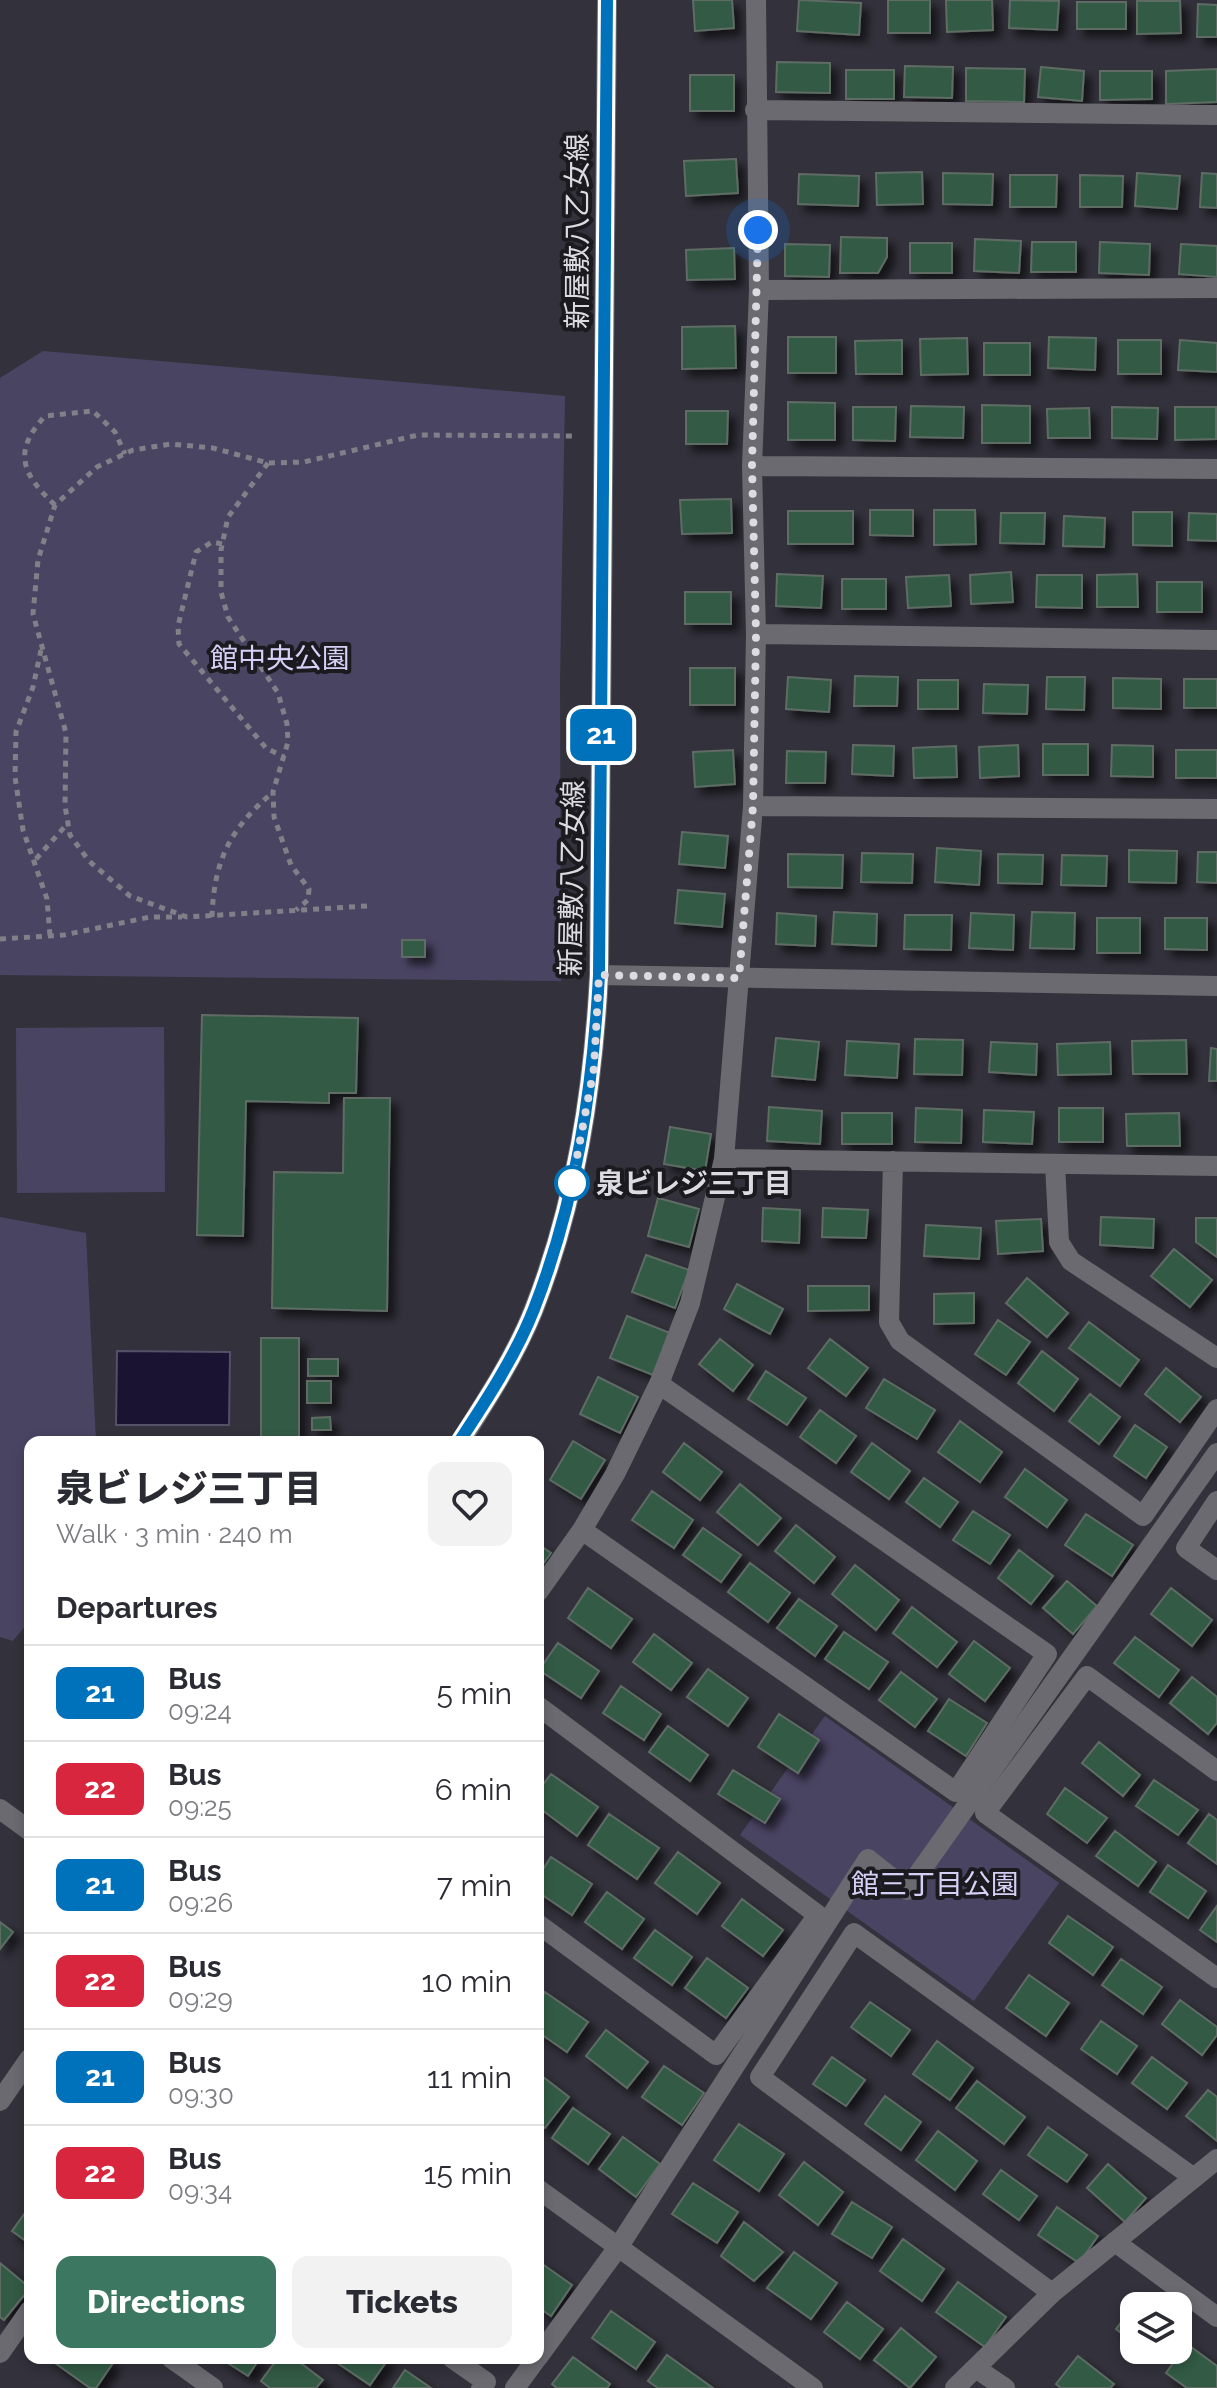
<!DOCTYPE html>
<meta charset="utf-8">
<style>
:root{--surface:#fff;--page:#f2f2f3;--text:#2b2b33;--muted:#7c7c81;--line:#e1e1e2;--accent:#3b7761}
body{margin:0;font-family:Raleway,"Noto Sans JP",sans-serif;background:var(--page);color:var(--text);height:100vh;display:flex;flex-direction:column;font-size:30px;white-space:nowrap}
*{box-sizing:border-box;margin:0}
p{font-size:26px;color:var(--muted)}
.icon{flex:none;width:44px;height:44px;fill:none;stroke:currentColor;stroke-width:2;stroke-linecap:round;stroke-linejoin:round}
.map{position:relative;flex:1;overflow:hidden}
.drawer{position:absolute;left:24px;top:1436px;width:520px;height:928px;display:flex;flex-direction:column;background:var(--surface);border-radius:16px;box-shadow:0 4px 12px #0003}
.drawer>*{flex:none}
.badge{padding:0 16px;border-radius:12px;font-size:28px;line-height:52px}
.controls{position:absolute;left:1120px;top:2292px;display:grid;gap:16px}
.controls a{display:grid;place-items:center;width:72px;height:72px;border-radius:16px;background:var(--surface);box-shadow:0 4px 12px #0003;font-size:40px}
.you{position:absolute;width:40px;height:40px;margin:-20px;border:6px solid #fff;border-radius:50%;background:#1a73e8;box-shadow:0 0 0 12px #1a73e833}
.map>.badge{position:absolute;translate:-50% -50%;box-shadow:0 0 0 4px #fff}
h2{padding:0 32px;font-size:30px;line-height:72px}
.round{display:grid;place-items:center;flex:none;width:84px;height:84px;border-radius:16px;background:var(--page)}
.overview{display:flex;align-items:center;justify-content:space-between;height:136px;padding:0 32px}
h1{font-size:38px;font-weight:800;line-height:60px}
.button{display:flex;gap:16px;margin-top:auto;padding:16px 32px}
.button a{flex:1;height:92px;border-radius:16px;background:var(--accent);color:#fff;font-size:32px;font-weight:800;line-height:92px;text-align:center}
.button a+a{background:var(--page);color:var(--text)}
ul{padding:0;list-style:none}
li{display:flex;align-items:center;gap:24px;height:96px;padding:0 32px;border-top:2px solid var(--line)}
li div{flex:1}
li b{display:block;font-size:30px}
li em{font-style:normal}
li .badge{min-width:88px;font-weight:700;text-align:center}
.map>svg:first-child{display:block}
</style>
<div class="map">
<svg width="1217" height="2388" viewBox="0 0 1217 2388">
<defs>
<filter id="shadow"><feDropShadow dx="7" dy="7" stdDeviation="4" flood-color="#0009"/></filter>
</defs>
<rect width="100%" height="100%" fill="#33323c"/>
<!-- green -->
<path fill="#4a4463" d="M43 351 565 396 560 680 561 981 0 975V378Z
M164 1027 165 1192 17 1193 16 1028Z
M0 1217 86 1233 96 1442H30V1620L13 1641 0 1637Z
M825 1716 1059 1883 974 2001 740 1835Z"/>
<!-- water -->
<path fill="#1b1332" stroke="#554f67" stroke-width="2" d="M117 1351 230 1352 229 1425H116Z"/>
<!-- building -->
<path fill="#305a45" stroke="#5f6c64" stroke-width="2" filter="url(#shadow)" d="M693 0H732L734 28 695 31Z
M799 0 861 3 859 35 797 31Z
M888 0H930V33H888Z
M946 0H992L993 30 947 32Z
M1010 0 1059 1 1057 30 1009 28Z
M1137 1H1180L1181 33 1137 34Z
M1077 2H1126V29H1077Z
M1198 4 1217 5V37H1197Z
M777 62 830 63V93L776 92Z
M905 66 953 67 952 98 904 97Z
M1041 67 1084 71 1082 101 1038 97Z
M966 68 1025 69 1024 102 966 101Z
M1217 69V102L1166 104V71Z
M846 70H894V99H846Z
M1100 71H1152V99L1100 100Z
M690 75H734V111H690Z
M736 159 738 193 686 196 684 161Z
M922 172 923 204 877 205 876 173Z
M943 173 993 174 992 205 943 204Z
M1137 173 1180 176 1177 209 1135 206Z
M1202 173 1217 174V208L1200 207Z
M799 174 859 176 858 206 798 204Z
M1010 175H1057L1056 207H1010Z
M1080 175 1123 176 1122 207H1080Z
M841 237 887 238V257L878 273H840Z
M975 239 1021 241 1019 273 974 271Z
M1032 242H1076V272H1031Z
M1100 242 1150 244 1149 275 1099 273Z
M910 243H952V273H910Z
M785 244 830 245 829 277 785 276Z
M1181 244 1217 246V277L1179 274Z
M734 248 735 279 687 280 686 250Z
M735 326 736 368 682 369V327Z
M788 337H836V373H788Z
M1049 337 1096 338 1095 370 1048 368Z
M967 338 968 374 921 375 920 339Z
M902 340V374H856L855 341Z
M1118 340H1161V374H1118Z
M1180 340 1217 343V372L1178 370Z
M984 343H1030V375H984Z
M788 402 835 403V440H788Z
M982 405 1030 406V443H982Z
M911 406 964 407 963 438 910 437Z
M853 407H896L895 441 853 440Z
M1112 407 1158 408 1157 439 1112 438Z
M1175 407H1216V439L1175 440Z
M1089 408 1090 438H1048L1047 409Z
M686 411H728L727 444H686Z
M731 499 732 533 682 534 680 500Z
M870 510H913V536L870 535Z
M934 510H975L976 544 934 545Z
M788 511H853V544H788Z
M1133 512H1172V546L1133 545Z
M1001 513H1045L1044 544 1000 543Z
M1189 513 1217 514V541L1188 540Z
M1064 516 1105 518 1104 547 1063 546Z
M1011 572 1013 602 971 604 970 575Z
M777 574 823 576 821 608 776 606Z
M1137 574 1138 607H1097V575Z
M949 575 951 606 908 608 906 577Z
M1037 575H1082V608L1036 607Z
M842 579H886V609H842Z
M1157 582H1202V612H1157Z
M685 592H731V624H685Z
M690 668H735V705H690Z
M855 676 898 677 897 706H854Z
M788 677 831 680 829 712 786 709Z
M1047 677H1085L1084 710 1046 709Z
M1113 678 1161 679V709L1113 708Z
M1184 679H1217V708H1184Z
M918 680H958V709H918Z
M984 684 1028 685 1027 714 983 713Z
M1043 744H1088V775H1043Z
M853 745 894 746 893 776 852 774Z
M1018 745 1019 776 980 778 979 747Z
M1112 745 1153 746V777L1111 776Z
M956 746 957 777 914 778 913 748Z
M733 750 735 784 695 787 693 752Z
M1176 750H1217V778H1176Z
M787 751 826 752 825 783H786Z
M682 832 728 836 725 868 679 864Z
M937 848 981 851 979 885 935 882Z
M1129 850 1177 851 1176 883 1129 882Z
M1198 852H1217V883L1197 882Z
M862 853 913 854 912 883 861 882Z
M788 854 843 855 842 888 788 887Z
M998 854 1043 855 1042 884 998 883Z
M1062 855 1107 856 1106 886 1061 885Z
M678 890 725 894 722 927 675 923Z
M834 912 877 914 876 946 832 944Z
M1032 912 1075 913 1074 949 1030 948Z
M777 913 816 916 815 946 776 944Z
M971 913 1014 915 1013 950 969 948Z
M905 915H952L951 950 904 949Z
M1097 918H1140V953H1097Z
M1165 918H1207V950L1165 949Z
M402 940H425V957H402Z
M202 1015 358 1018 356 1093H329V1103L246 1101 243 1236 197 1235Z
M776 1038 819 1042 815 1080 772 1076Z
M915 1039 963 1040 962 1075 914 1074Z
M1186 1040 1187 1074H1133L1132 1041Z
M847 1041 899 1044 897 1078 845 1075Z
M991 1042 1037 1044 1036 1075 989 1072Z
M1110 1042 1111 1074 1058 1075 1057 1044Z
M1211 1048 1217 1049V1081H1209Z
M344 1098H390L387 1311 272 1308 274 1172 343 1173Z
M769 1107 822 1111 820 1144 767 1141Z
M916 1108 962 1110 961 1143 915 1142Z
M1059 1108H1103V1142H1059Z
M984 1110 1034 1112 1032 1144 983 1142Z
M842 1113H892V1144H842Z
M1179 1113 1180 1146H1127L1126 1114Z
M670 1127 711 1134 705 1171 664 1164Z
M658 1198 699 1209 689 1247 648 1236Z
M763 1208 800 1210 799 1243 762 1241Z
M823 1208 868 1210 866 1238 822 1237Z
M1101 1217 1154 1219 1153 1248 1100 1245Z
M1196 1218H1217V1257L1196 1242Z
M1041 1219 1043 1251 998 1254 996 1221Z
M926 1225 981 1228 979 1259 924 1256Z
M1174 1249 1212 1280 1190 1307 1151 1276Z
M646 1255 689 1270 675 1308 632 1292Z
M1027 1278 1068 1313 1047 1337 1006 1303Z
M737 1284 783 1309 770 1334 724 1309Z
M808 1286H869V1310L808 1311Z
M974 1293V1323L934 1324V1294Z
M627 1316 670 1333 653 1375 610 1358Z
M998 1320 1030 1342 1006 1375 975 1354Z
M1089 1322 1139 1360 1120 1386 1069 1348Z
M261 1338H299V1442H261Z
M720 1339 753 1365 733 1391 699 1364Z
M830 1339 868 1368 846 1396 808 1368Z
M1042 1351 1078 1379 1054 1411 1018 1383Z
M308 1359H338V1376H308Z
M1166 1368 1201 1397 1180 1422 1145 1394Z
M766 1371 806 1398 787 1425 748 1399Z
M598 1377 638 1397 620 1433 580 1414Z
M884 1379 935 1410 917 1439 866 1408Z
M307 1381H331V1403H307Z
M1090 1394 1120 1417 1099 1444 1069 1421Z
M820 1410 856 1436 836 1463 800 1437Z
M330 1417 331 1430H312V1418Z
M960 1421 1002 1452 980 1482 938 1452Z
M1135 1425 1167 1447 1146 1478 1114 1456Z
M573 1441 605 1460 581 1499 550 1480Z
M684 1443 722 1472 700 1500 663 1472Z
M872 1443 910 1471 889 1499 851 1472Z
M1025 1469 1067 1500 1047 1527 1005 1497Z
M924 1478 958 1502 940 1527 906 1502Z
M740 1484 781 1518 758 1545 717 1512Z
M652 1491 693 1520 674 1548 632 1520Z
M973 1511 1010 1535 990 1564 953 1540Z
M1086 1514 1133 1545 1112 1576 1065 1545Z
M796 1525 835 1557 814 1583 775 1551Z
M703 1528 741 1555 721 1582 683 1555Z
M538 1544 551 1553 538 1571Z
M1019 1550 1053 1576 1031 1604 998 1578Z
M750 1563 790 1593 768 1622 728 1592Z
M855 1565 899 1600 876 1630 832 1594Z
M1067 1581 1097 1606 1073 1634 1043 1608Z
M588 1588 632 1619 611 1648 568 1618Z
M1171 1588 1212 1620 1192 1646 1151 1614Z
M799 1599 837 1626 815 1656 777 1628Z
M912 1607 957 1642 937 1667 893 1633Z
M844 1632 888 1662 869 1689 825 1659Z
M654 1634 692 1663 671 1690 633 1662Z
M1135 1637 1179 1670 1159 1697 1114 1663Z
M974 1641 1010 1668 985 1701 949 1674Z
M558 1643 599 1671 581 1698 539 1670Z
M708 1669 748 1698 728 1726 687 1697Z
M901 1672 937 1699 915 1727 879 1700Z
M1192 1677 1217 1697V1723L1208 1734 1170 1703Z
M621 1686 661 1714 644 1740 603 1713Z
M949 1699 987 1723 966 1756 928 1731Z
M779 1714 819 1740 798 1773 758 1747Z
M668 1726 708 1755 690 1781 649 1752Z
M1099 1742 1140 1775 1123 1796 1082 1763Z
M733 1770 780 1799 765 1823 718 1794Z
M551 1774 598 1807 577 1836 538 1807V1791Z
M1154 1780 1198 1810 1178 1835 1136 1806Z
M1065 1788 1107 1818 1087 1843 1047 1814Z
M609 1814 659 1848 637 1879 588 1845Z
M1209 1814 1217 1820V1864L1188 1843Z
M1115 1831 1156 1862 1138 1886 1096 1856Z
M678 1852 720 1883 697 1914 655 1883Z
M551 1857 592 1884 572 1915 538 1892V1877Z
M1168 1865 1206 1891 1188 1918 1150 1892Z
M607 1892 644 1919 622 1949 585 1922Z
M742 1899 783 1930 763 1956 722 1926Z
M1217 1906V1942L1200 1930Z
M1068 1916 1113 1947 1093 1975 1049 1943Z
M0 1922 13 1932 0 1949Z
M655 1930 692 1957 672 1985 634 1958Z
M707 1958 748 1988 726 2018 685 1988Z
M1121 1959 1162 1987 1143 2014 1102 1985Z
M1029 1975 1069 2003 1046 2036 1006 2008Z
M545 1992 588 2022 567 2052 538 2032V2003Z
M1180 2000 1217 2027V2035L1202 2055 1162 2024Z
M870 2002 910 2030 891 2056 851 2027Z
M1101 2021 1137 2046 1117 2074 1081 2049Z
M606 2030 648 2062 627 2088 586 2056Z
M937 2041 973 2068 950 2100 913 2074Z
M832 2057 865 2080 846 2106 813 2084Z
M1152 2057 1187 2083 1167 2109 1132 2083Z
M664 2066 704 2093 682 2125 642 2097Z
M538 2073 569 2097 545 2128 538 2123Z
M977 2081 1025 2117 1004 2144 956 2108Z
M1208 2090 1217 2097V2141L1186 2116Z
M885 2096 921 2122 901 2150 865 2124Z
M573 2108 610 2134 588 2164 552 2138Z
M739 2124 784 2154 759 2191 714 2160Z
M1048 2127 1087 2155 1067 2182 1028 2155Z
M938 2131 977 2161 955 2190 916 2160Z
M623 2137 660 2164 636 2197 599 2169Z
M804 2162 843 2192 818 2225 779 2195Z
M1108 2164 1146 2198 1125 2222 1087 2188Z
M1001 2170 1037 2196 1019 2220 983 2194Z
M693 2183 738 2212 717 2243 672 2214Z
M852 2202 892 2227 872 2258 832 2234Z
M30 2206V2244L12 2231Z
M1057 2207 1098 2236 1079 2263 1038 2235Z
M744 2222 783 2252 754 2281 721 2256Z
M903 2239 944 2269 922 2301 880 2271Z
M794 2252 837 2283 811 2319 767 2288Z
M538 2261 572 2285 551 2316 538 2307Z
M0 2263 30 2288 4 2320 0 2317Z
M958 2282 1006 2317 985 2347 936 2312Z
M1139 2299 1148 2306H1134V2343L1116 2329Z
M847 2302 883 2329 860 2359 824 2332Z
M611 2311 655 2342 636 2369 592 2338Z
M901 2328 936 2357 910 2388 874 2360Z
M1187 2344 1217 2366V2388H1187L1166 2373Z
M667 2355 713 2388H658L648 2381Z
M1078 2356 1114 2384 1110 2388H1061L1056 2384Z
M573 2357 610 2384 607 2388H557L552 2384Z
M48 2358H106L113 2363 96 2388H90Z
M220 2358H260L248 2376Z
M278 2358H294L323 2380 316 2388H270L261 2381Z
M330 2358H389L370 2385Z
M405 2370 431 2388H393Z"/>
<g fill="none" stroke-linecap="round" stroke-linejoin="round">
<!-- path -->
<path stroke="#818089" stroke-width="5" stroke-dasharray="6 6" stroke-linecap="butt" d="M268 463 228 517 221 550V592L228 617 278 693 287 724 288 742 273 792 274 817 291 865 309 889 308 900 296 910
M55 505C22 474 12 452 45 416L93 411 115 432 125 454
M222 544 212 542 196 552 178 626 179 644 266 748 284 757
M41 650 33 687 16 732 15 777 23 830 47 899 50 936
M36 859 67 824
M367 906 187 917 130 896 89 861 70 835 65 806 66 733 33 614 38 560 55 505 97 467 133 450 171 444 213 448 268 463 304 462 418 435 577 436
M212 917C214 860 230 829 272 793
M0 939 64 935 150 917H182
M562 946H574"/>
<!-- pedestrian -->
<path stroke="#6b6a70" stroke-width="20" d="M538 2357 619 2246 868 1859 907 1890 1217 1453
M515 2388 537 2358"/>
<!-- minor -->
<path stroke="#6b6a70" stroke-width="20" d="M755 110 1217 115
M759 290 1217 288
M752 466 1217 469
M756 634 1217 640
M753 806 1217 809
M724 1159 1217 1166
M893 1161 889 1322 900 1341 1143 1516 1217 1409
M1055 1164 1059 1242 1071 1261 1217 1358
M1217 1501 1186 1548 1217 1570
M582 1530 956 1792 1047 1654 659 1384
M538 1592 582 1530 615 1474 659 1384 690 1303 724 1159 753 806 756 634 752 466 759 290 756 0
M538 1706 818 1915 716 2055 538 1924
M1217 1771 1087 1676 985 1813 1217 1978
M1115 2242 1217 2317
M1052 2293 760 2077 854 1933 1194 2178
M0 2353 30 2310
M171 2358 213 2388
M452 2358 486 2382 481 2388
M977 2369 1005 2388"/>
<!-- tertiary -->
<path stroke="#6b6a70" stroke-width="20" d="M599 975 1217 986
M460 1442C486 1401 516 1355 534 1309 576 1201 593 1090 599 975L607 0
M0 1809 30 1831
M0 2101 30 2058
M538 2189 813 2388
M955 2388 1052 2293 1217 2159"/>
</g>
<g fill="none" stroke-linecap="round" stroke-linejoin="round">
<!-- line casing -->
<g stroke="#fff" stroke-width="18">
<path id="line" d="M459 1442C486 1401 516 1355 534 1309 576 1201 593 1089 599 975L607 0"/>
</g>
<!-- line -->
<use href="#line" stroke="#0072bc" stroke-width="12"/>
<!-- walk -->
<path stroke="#dcdbe2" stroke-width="8" stroke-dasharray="0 14.4" d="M572 1183 594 1068 599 975 739 978 753 806 756 634 752 466 758 230"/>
</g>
<!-- markers -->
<circle fill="#fff" stroke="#0072bc" stroke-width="4" cx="572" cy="1183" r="16"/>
<g text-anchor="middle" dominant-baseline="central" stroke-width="8" stroke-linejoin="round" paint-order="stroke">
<!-- street labels -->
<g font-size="28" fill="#dcdbe2" stroke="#1b1a1f">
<text transform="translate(577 231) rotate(-90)">新屋敷八乙女線</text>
<text transform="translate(572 878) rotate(-89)">新屋敷八乙女線</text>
</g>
<!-- park labels -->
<g font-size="28" fill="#d6d0f7" stroke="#1b1a1f">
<text x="280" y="658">館中央公園</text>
<text x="935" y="1884">館三丁目公園</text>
</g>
<!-- stop labels -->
<g font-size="28" font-weight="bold" fill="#dcdbe2" stroke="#1b1a1f" text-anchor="start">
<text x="596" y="1183">泉ビレジ三丁目</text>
</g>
</g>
</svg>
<div class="controls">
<a><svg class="icon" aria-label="layers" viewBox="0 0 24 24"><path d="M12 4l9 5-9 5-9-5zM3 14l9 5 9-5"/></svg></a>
</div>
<div class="you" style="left:758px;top:230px"></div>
<b class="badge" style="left:601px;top:735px;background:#0072bc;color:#fff">21</b>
<section class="drawer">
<div class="overview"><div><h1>泉ビレジ三丁目</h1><p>Walk · 3 min · 240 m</p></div><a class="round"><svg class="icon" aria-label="heart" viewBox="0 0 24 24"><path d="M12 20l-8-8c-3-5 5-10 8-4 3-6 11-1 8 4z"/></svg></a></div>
<h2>Departures</h2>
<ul>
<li><span class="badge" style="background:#0072bc;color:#fff">21</span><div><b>Bus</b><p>09:24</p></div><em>5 min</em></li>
<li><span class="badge" style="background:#d7263d;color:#fff">22</span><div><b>Bus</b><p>09:25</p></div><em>6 min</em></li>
<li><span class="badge" style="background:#0072bc;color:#fff">21</span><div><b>Bus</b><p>09:26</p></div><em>7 min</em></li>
<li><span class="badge" style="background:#d7263d;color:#fff">22</span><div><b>Bus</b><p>09:29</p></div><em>10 min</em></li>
<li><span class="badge" style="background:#0072bc;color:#fff">21</span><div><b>Bus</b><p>09:30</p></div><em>11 min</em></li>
<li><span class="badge" style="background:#d7263d;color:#fff">22</span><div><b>Bus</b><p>09:34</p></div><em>15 min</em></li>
</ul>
<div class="button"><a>Directions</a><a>Tickets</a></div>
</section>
</div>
